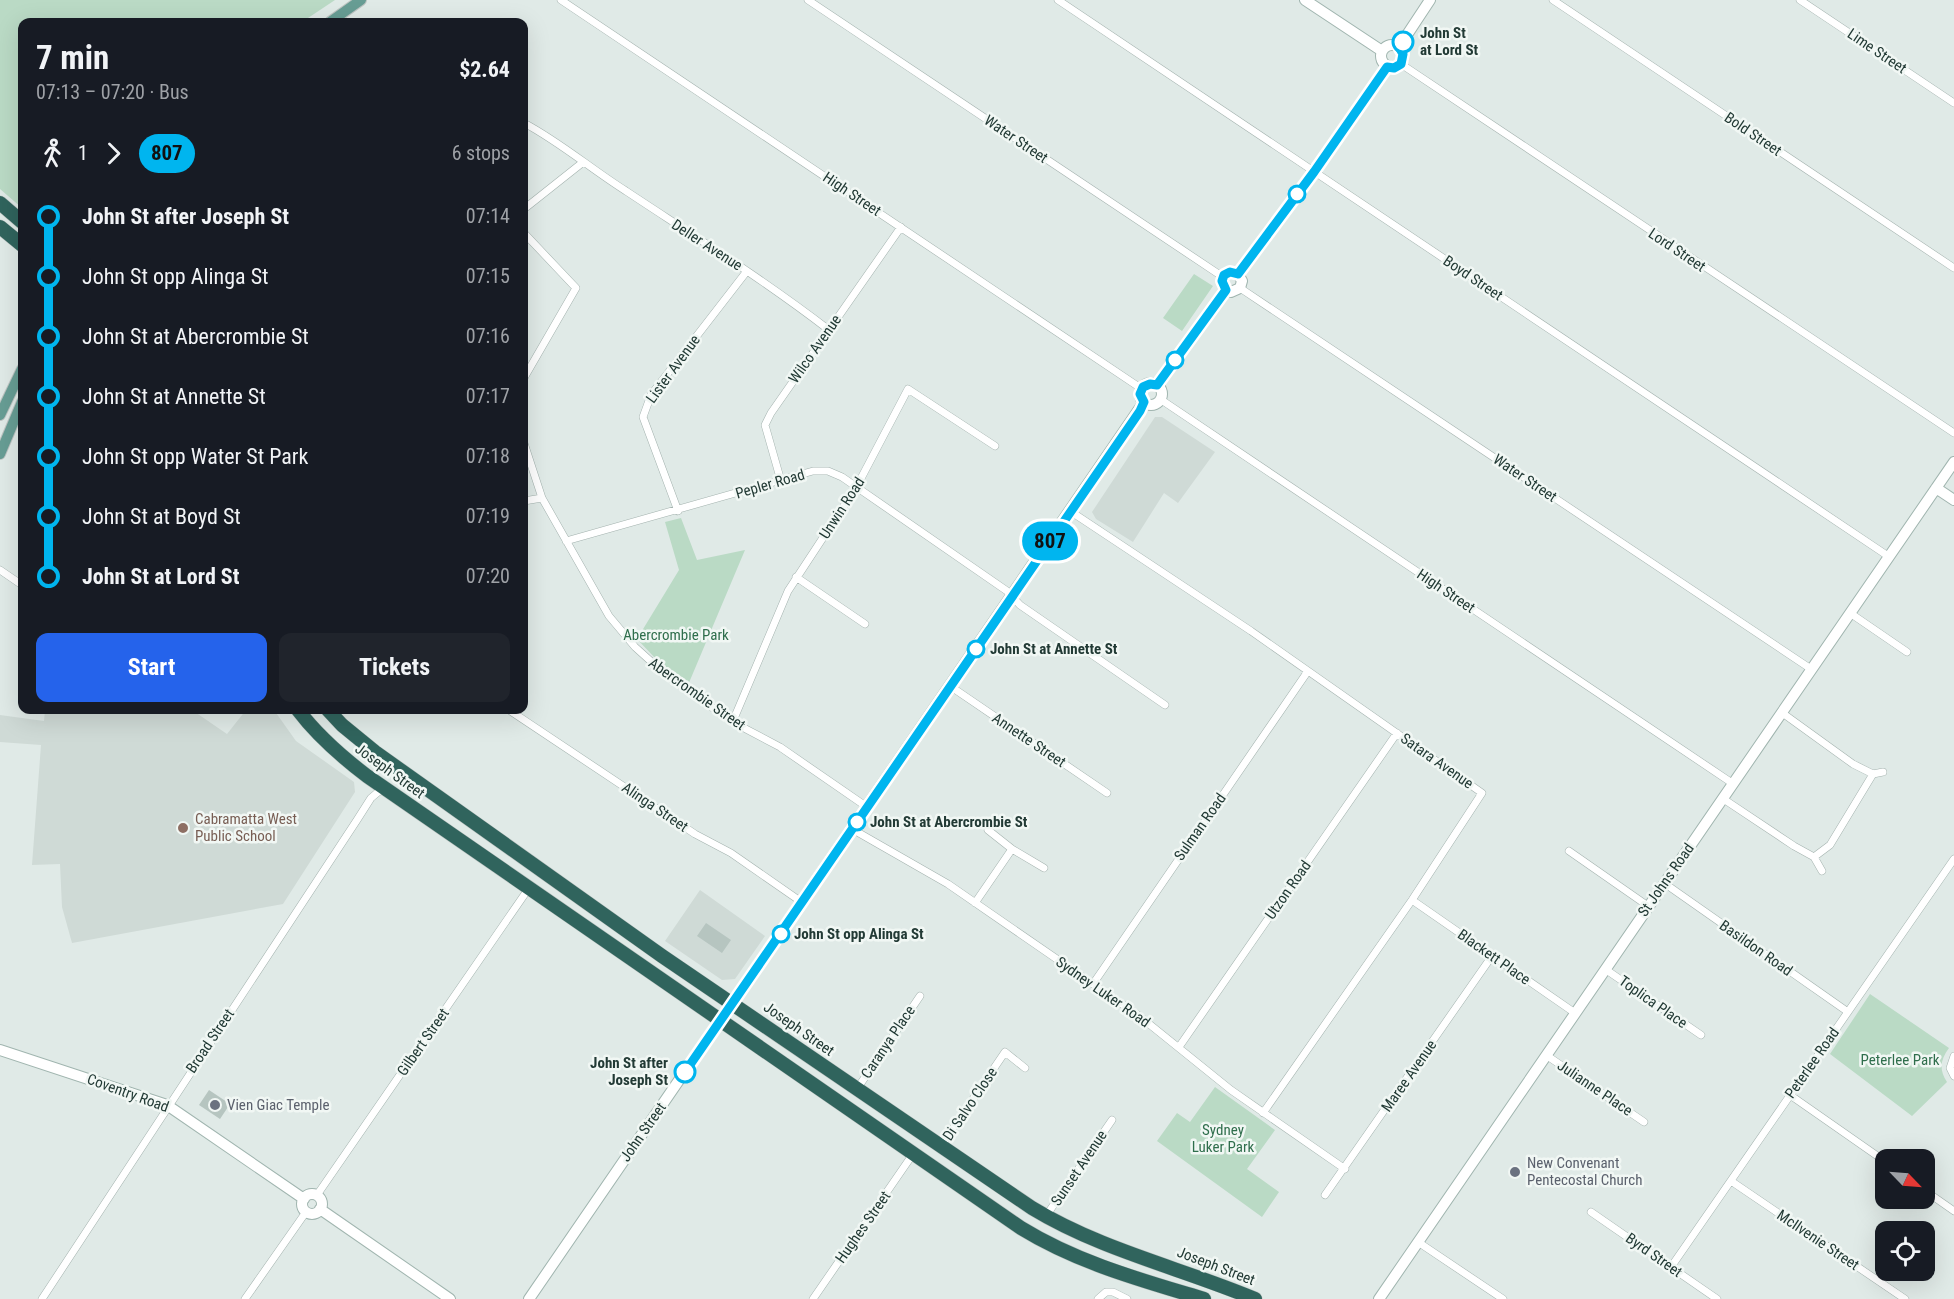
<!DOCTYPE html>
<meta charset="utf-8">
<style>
:root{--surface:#171b24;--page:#20242c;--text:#f1f3f6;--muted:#9ea1a6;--accent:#2563eb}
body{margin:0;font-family:"Roboto Condensed",sans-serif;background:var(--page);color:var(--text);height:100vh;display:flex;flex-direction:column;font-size:22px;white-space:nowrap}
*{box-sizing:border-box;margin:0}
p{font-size:20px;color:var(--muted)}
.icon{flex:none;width:33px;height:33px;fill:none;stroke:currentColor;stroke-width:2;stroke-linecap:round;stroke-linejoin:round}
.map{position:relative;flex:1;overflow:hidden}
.side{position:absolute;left:18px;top:18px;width:510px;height:696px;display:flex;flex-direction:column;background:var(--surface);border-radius:12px;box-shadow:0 6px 24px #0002}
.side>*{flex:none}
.badge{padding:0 12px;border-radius:20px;font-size:21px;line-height:39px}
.needle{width:39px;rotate:115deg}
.controls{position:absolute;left:1875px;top:1149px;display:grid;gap:12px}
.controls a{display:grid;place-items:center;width:60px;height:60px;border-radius:12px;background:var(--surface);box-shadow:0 6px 24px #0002;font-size:30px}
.map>.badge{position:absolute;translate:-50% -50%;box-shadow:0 0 0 3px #fff}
.legs{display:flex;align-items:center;gap:9px;height:66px;padding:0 18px;font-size:20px}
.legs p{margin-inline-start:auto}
.head{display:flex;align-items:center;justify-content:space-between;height:102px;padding:0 18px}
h1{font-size:33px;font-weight:700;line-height:45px}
.action{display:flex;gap:12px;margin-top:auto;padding:12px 18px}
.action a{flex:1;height:69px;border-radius:12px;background:var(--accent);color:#fff;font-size:24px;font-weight:700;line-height:69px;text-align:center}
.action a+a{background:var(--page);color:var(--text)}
ul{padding:0 18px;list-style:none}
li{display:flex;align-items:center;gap:21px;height:60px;font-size:22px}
li i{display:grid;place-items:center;width:9px;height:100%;margin:0 8px;background:currentColor}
li i::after{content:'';width:15px;height:15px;margin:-8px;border:4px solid;border-radius:50%;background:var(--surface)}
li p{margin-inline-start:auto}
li:first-child i{background:linear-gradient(#0000 50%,currentColor 0)}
li:last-child i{background:linear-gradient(currentColor 50%,#0000 0)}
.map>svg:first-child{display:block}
</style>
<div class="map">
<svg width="1954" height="1299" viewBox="0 0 1954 1299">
<rect width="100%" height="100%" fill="#e0eae7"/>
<!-- built -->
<path fill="#cfdad6" d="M1155 417H1162L1215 452 1178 503 1164 493 1133 542 1096 519 1092 512Z
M45 710H192L227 734 246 710H274L296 741 354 782 355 792 283 904 72 943 62 907 60 864 32 865 41 745 0 742V715L44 721Z
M700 890 765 936 735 979 722 980 665 941Z"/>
<!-- green -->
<path fill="#badac5" d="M0 0H335L302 22H22V208L0 189Z
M1194 274 1213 286 1182 331 1163 318Z
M681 518 697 560 745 550 688 685 655 658 637 639 679 570 665 522Z
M1870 994 1949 1048C1940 1060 1939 1070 1947 1082L1912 1116 1830 1054Z
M1215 1087 1275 1130 1247 1169 1279 1192 1262 1217 1157 1141 1177 1113 1190 1122Z"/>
<!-- building -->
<path fill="#b6c5c0" d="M706 923 731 940 722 953 697 936Z
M209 1090 230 1104 220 1119 199 1105Z"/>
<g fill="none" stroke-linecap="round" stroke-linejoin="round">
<!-- street casing -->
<g stroke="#a3b2ae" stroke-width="8">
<path id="street" d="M561 0 1142 389
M808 0 1223 277
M1058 0 1888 556
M1553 0 1954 268
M1800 0 1954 103
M1401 64 1954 433
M524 123C560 142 591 169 626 191 694 236 764 280 829 330
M524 209 582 163
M524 233 576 288 524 378
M1240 288 1811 669
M1160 399 1732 783
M524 443 542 498 609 616 635 647 666 675 705 703 744 728 780 747 867 807
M781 481 765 425 771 413 901 227
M524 501 542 498
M678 511 643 417 651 395 747 271
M1070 511 1251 631 1482 793 1412 900 1263 1113
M566 541 813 471H828L842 477 1007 591 1020 605 1165 705
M0 570 22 585
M796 577 865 624
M1850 613 1907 652
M950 686 1107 793
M509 710 695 834 731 853 803 903
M1781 712 1853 764 1873 774 1883 772
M733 721 788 591 857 486 908 389 995 446
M1722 798 1794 846 1814 857 1822 871
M852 829 948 884 1093 984 1138 1015 1231 1090 1345 1169
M988 830 1012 849 1044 868
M1569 851 1648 906
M1814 857 1830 845 1873 774
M1664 883 1848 1012
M1412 900 1575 1013
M975 903 1012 849
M1605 969 1701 1035
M1093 984 1308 671
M1179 1047 1397 733
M1546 1055 1644 1122
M1954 1056 1950 1068 1954 1076
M857 1089 920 996
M1790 1095 1886 1162
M941 1146 1005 1052 1025 1068
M1731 1181 1905 1299
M1924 1190 1954 1211
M317 1195 529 888
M1325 1195 1492 956
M1591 1212 1717 1299
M1046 1216 1112 1120
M1418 1242 1503 1299
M1671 1267 1954 859
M42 1299 357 820 371 798 383 788
M245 1299 306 1212
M813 1299 913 1154
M1098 1299 1106 1292H1113L1127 1299"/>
</g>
<!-- secondary casing -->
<g stroke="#a0b5af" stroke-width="12">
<path id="secondary" d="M1305 0 1382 51
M1381 56a11 11 0 1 1 22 0a11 11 0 1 1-22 0Z
M1399 47 1430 0
M1238 274 1314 172 1387 67
M1226 290 1231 292 1240 288 1242 281 1238 274
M1226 290 1222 281 1224 275 1230 272 1238 274
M1140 394a11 11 0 1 1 22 0a11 11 0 1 1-22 0Z
M1157 385 1226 290
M1936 488 1954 500
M0 1050 167 1105 304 1199
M302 1204a10 10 0 1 1 20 0a10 10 0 1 1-20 0Z
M320 1209 450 1299
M529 1299 1144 402
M1379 1299 1954 462"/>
</g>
<!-- primary casing -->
<g stroke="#bdc4c2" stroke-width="12">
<path id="primary" d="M330 22 361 0
M0 415 22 369
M0 454 22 402"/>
</g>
<!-- highway casing -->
<g stroke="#bdc4c2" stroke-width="15">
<path id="highway" d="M0 203 22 222
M0 227 22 245
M298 710C317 735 342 757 367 776L1021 1228C1078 1263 1141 1280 1204 1299
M328 710 342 725 375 752 662 956 1032 1208C1101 1250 1181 1268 1255 1299"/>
</g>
<!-- street -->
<use href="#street" stroke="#fff" stroke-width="7"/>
<!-- secondary -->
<use href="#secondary" stroke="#fff" stroke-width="10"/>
<!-- primary -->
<use href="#primary" stroke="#679d94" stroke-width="10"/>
<!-- highway -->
<use href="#highway" stroke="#30645d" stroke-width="14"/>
</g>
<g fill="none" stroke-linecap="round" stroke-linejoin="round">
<!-- line-1 casing -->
<g stroke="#fff" stroke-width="14">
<path id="line-1" d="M685 1072 1140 411 1144 402 1140 394 1143 387 1150 384 1157 385 1226 290 1222 281 1224 275 1230 272 1238 274 1314 172 1387 67 1394 68 1401 64 1403 54 1399 47 1403 42"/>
</g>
<!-- line-1 -->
<use href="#line-1" stroke="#00b5ef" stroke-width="9"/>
</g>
<!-- markers -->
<g fill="#fff" stroke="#00b5ef" stroke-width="3">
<circle cx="1403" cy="42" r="10"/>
<circle cx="1297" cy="194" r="8"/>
<circle cx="1175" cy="360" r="8"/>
<circle cx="976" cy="649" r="8"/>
<circle cx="857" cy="822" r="8"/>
<circle cx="781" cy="934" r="8"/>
<circle cx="685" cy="1072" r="10"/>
</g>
<circle fill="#8d6e63" stroke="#f1f7f4" stroke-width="2" cx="183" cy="828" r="6"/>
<g fill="#6b7280" stroke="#f1f7f4" stroke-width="2">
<circle cx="215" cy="1105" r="6"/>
<circle cx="1515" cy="1172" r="6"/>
</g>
<g text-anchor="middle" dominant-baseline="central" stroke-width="5" stroke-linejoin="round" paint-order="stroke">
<!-- stop labels -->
<g font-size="15" font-weight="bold" fill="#223a35" stroke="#f1f7f4" text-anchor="start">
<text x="1420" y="33">John St<tspan x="1420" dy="17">at Lord St</tspan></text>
<text x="990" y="649">John St at Annette St</text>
<text x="870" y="822">John St at Abercrombie St</text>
<text x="794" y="934">John St opp Alinga St</text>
<text x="668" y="1063" text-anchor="end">John St after<tspan x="668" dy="17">Joseph St</tspan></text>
</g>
<!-- street labels -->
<g font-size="15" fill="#223a35" stroke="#f1f7f4">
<text transform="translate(1877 51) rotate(34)">Lime Street</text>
<text transform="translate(1753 134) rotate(34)">Bold Street</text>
<text transform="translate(1016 139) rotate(34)">Water Street</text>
<text transform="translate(852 194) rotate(34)">High Street</text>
<text transform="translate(707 245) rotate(33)">Deller Avenue</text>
<text transform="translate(1677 250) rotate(34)">Lord Street</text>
<text transform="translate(1473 278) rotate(34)">Boyd Street</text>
<text transform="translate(815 349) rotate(-55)">Wilco Avenue</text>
<text transform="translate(673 369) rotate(-54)">Lister Avenue</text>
<text transform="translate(1525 478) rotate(34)">Water Street</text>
<text transform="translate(770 484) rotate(-16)">Pepler Road</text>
<text transform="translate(842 508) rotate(-57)">Unwin Road</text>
<text transform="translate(1446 591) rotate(34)">High Street</text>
<text transform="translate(697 694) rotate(35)">Abercrombie Street</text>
<text transform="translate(1029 740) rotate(34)">Annette Street</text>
<text transform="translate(1437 761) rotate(35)">Satara Avenue</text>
<text transform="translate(390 771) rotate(36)">Joseph Street</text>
<text transform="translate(655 807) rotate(34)">Alinga Street</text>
<text transform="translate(1200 827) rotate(-55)">Sulman Road</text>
<text transform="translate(1666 880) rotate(-55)">St Johns Road</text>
<text transform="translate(1288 890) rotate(-55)">Utzon Road</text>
<text transform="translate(1756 948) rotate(35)">Basildon Road</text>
<text transform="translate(1494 957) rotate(35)">Blackett Place</text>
<text transform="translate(1103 992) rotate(35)">Sydney Luker Road</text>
<text transform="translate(1653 1002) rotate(35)">Toplica Place</text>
<text transform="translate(799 1029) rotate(35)">Joseph Street</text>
<text transform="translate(210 1041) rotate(-56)">Broad Street</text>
<text transform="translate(423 1042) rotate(-55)">Gilbert Street</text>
<text transform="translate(888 1042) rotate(-56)">Caranya Place</text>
<text transform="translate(1812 1063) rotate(-55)">Peterlee Road</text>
<text transform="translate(1409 1076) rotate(-55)">Maree Avenue</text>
<text transform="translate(1595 1088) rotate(34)">Julianne Place</text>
<text transform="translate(128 1093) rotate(20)">Coventry Road</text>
<text transform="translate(970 1104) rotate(-56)">Di Salvo Close</text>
<text transform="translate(643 1132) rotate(-55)">John Street</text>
<text transform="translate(1079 1168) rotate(-56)">Sunset Avenue</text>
<text transform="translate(863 1227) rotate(-55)">Hughes Street</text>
<text transform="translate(1818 1240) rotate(34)">McIlvenie Street</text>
<text transform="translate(1654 1255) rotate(35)">Byrd Street</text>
<text transform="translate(1216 1266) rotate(21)">Joseph Street</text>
</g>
<!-- park labels -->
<g font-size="15" fill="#2f6e4c" stroke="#f1f7f4">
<text x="676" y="635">Abercrombie Park</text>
<text x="1900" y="1060">Peterlee Park</text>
<text x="1223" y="1130">Sydney<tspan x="1223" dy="17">Luker Park</tspan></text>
</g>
<!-- education labels -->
<g font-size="15" fill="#785e54" stroke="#f1f7f4" text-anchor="start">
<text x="195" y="819">Cabramatta West<tspan x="195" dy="17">Public School</tspan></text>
</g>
<!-- worship labels -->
<g font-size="15" fill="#5b616d" stroke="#f1f7f4" text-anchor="start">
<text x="227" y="1105">Vien Giac Temple</text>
<text x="1527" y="1163">New Convenant<tspan x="1527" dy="17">Pentecostal Church</tspan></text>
</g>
</g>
</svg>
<div class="controls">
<a><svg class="needle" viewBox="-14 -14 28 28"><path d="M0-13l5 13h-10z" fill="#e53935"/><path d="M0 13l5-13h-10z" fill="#9ea1a6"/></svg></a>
<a><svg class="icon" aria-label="locate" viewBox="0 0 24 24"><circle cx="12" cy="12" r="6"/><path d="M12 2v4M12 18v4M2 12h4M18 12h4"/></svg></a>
</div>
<b class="badge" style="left:1050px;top:541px;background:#00b5ef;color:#111">807</b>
<section class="side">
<div class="head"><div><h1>7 min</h1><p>07:13 – 07:20 · Bus</p></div><b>$2.64</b></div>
<div class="legs"><svg class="icon" aria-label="walk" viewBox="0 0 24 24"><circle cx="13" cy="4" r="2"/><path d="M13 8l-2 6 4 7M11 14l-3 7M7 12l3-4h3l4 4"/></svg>1<svg class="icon" aria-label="forward" viewBox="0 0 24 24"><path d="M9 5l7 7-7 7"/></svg><b class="badge" style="background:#00b5ef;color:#111">807</b><p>6 stops</p></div>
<ul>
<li><i style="color:#00b5ef"></i><b>John St after Joseph St</b><p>07:14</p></li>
<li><i style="color:#00b5ef"></i><span>John St opp Alinga St</span><p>07:15</p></li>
<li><i style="color:#00b5ef"></i><span>John St at Abercrombie St</span><p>07:16</p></li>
<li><i style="color:#00b5ef"></i><span>John St at Annette St</span><p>07:17</p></li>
<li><i style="color:#00b5ef"></i><span>John St opp Water St Park</span><p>07:18</p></li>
<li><i style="color:#00b5ef"></i><span>John St at Boyd St</span><p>07:19</p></li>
<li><i style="color:#00b5ef"></i><b>John St at Lord St</b><p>07:20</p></li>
</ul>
<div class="action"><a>Start</a><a>Tickets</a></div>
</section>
</div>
